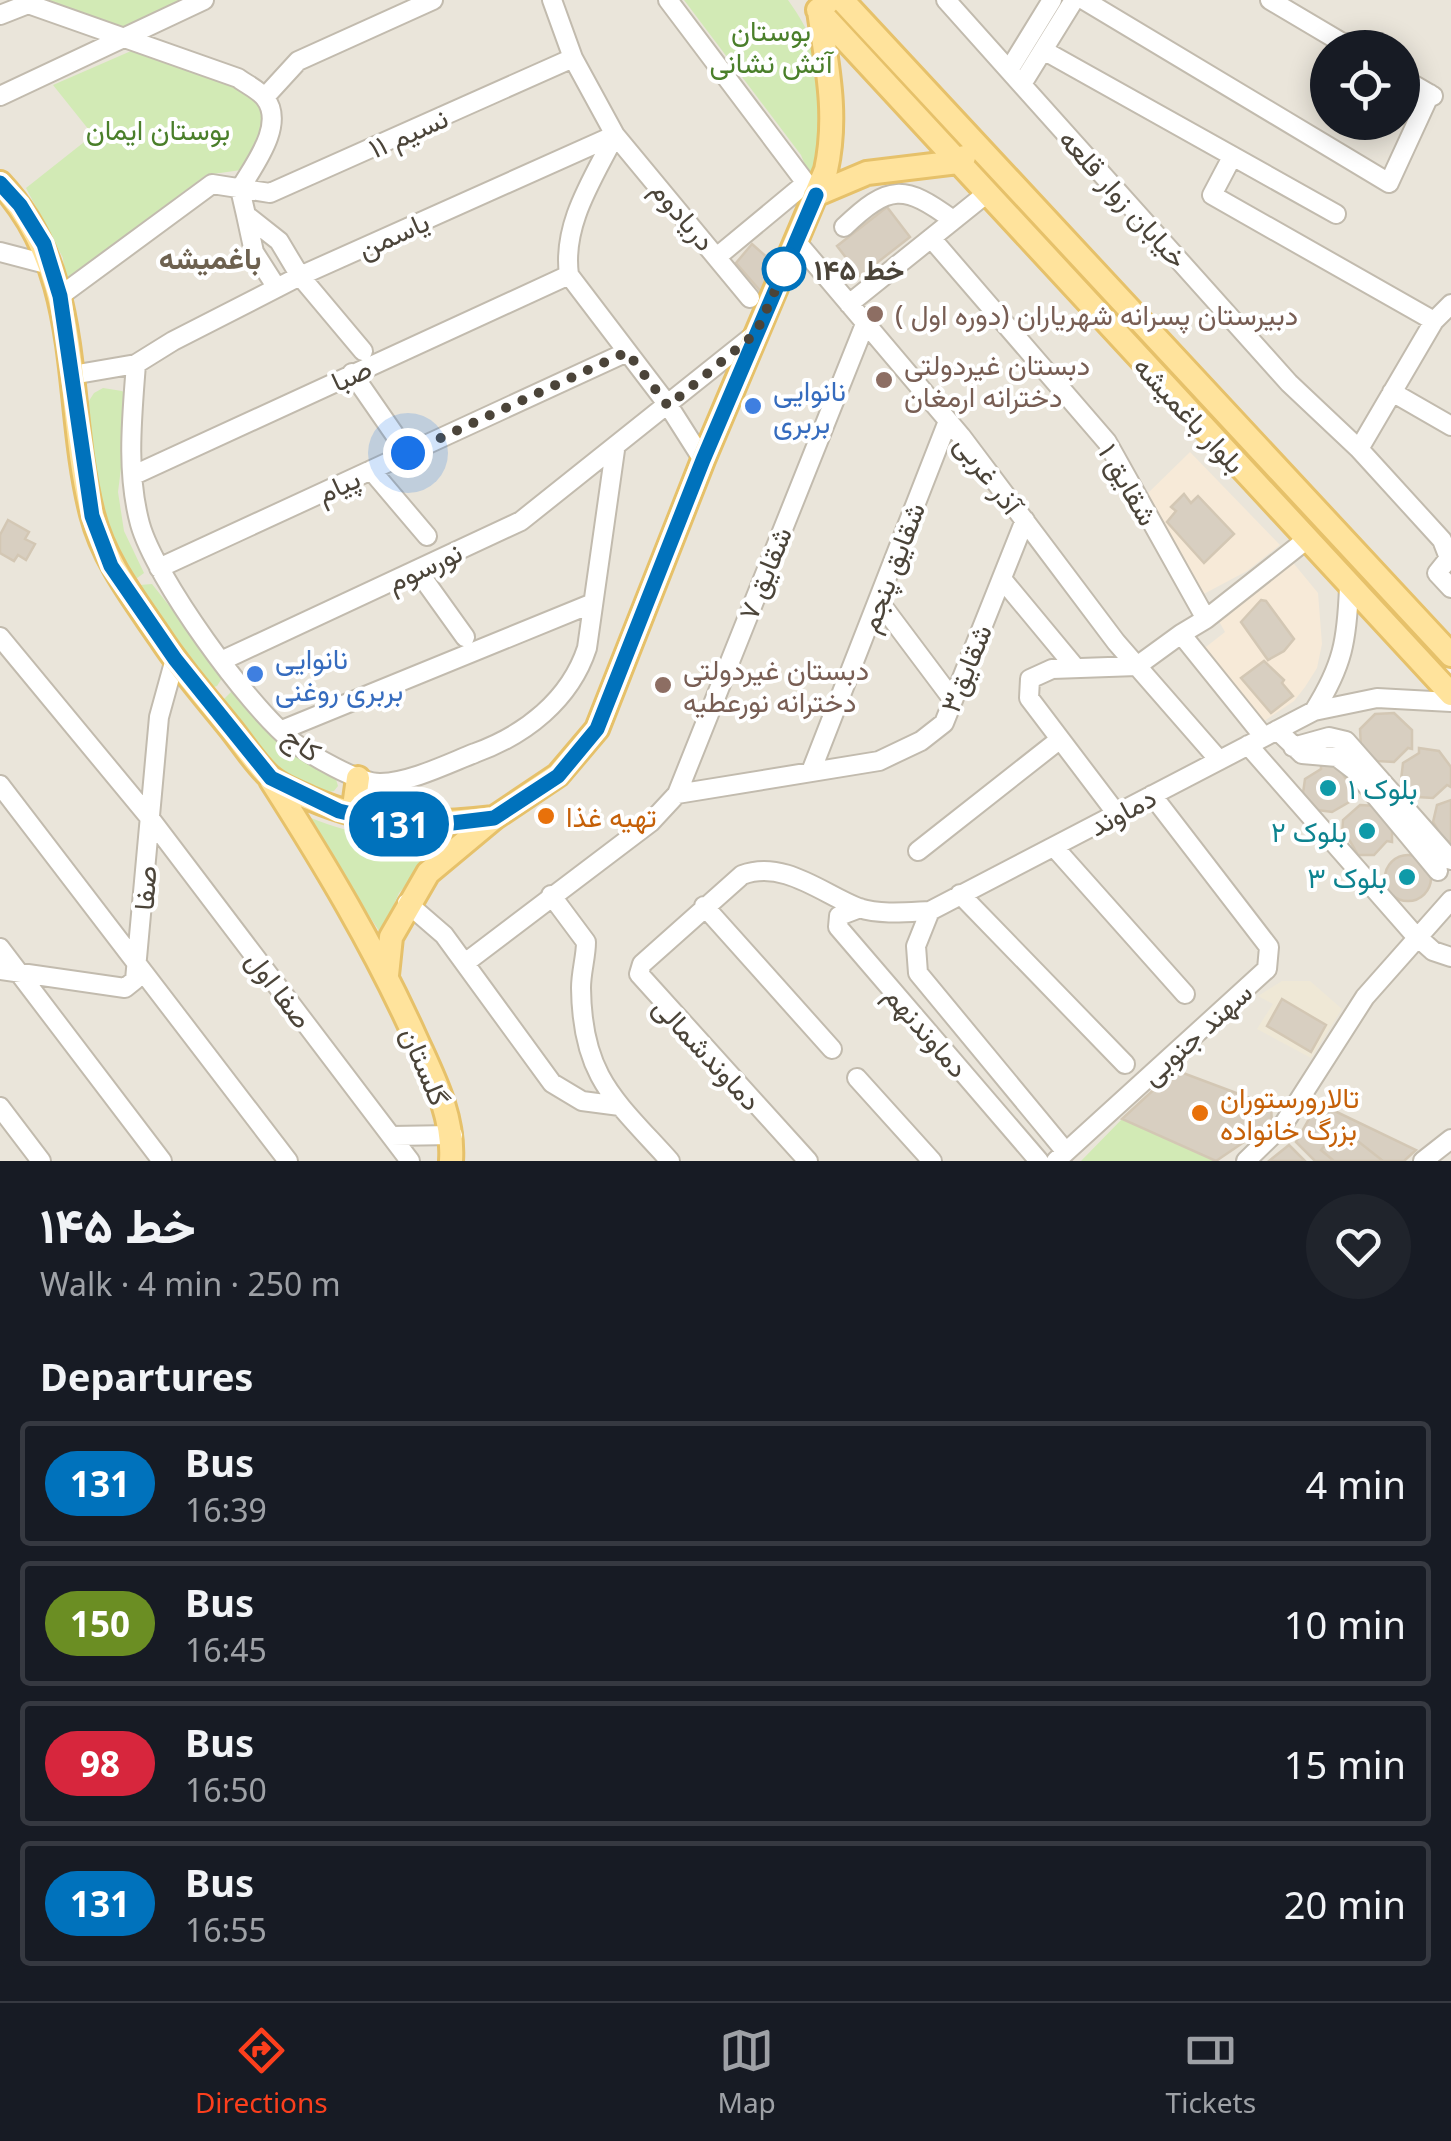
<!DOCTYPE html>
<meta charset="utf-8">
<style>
:root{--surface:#171b24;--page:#20242c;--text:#f1f3f6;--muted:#9ea1a6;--line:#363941;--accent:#fc3f1d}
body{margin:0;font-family:"Noto Sans",Vazirmatn,sans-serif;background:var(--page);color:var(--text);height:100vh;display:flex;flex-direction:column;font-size:38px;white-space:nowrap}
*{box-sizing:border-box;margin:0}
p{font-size:32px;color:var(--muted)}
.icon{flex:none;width:55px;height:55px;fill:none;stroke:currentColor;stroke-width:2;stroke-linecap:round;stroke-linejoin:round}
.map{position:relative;height:1161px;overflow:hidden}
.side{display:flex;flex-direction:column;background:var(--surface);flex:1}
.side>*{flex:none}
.badge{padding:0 20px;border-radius:32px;font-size:35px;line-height:65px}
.controls{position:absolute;left:1310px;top:30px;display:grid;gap:20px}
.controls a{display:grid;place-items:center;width:110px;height:110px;border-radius:50%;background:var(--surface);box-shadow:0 5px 25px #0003;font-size:50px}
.you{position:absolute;width:50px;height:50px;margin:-25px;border:8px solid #fff;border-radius:50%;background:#1a73e8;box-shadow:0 0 0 15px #1a73e833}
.map>.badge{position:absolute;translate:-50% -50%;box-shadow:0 0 0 5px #fff}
h2{padding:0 40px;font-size:38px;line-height:90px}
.round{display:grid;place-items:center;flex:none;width:105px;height:105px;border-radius:52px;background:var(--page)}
.headline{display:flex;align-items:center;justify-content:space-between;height:170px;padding:0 40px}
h1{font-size:48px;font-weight:800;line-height:75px}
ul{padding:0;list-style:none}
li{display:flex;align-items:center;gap:30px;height:125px;margin:0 20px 15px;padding:0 20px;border:5px solid var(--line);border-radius:10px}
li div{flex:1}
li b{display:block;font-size:38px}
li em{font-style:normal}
li .badge{min-width:110px;font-weight:700;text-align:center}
.dock{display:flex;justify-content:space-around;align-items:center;height:140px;border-top:2px solid var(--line);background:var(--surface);font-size:28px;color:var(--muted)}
.dock a{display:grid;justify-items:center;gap:5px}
.dock .current{color:var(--accent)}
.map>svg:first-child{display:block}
</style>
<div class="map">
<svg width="1451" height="1161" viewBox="0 0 1451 1161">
<rect width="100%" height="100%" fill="#f6f3ec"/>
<!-- residential -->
<path fill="#eae5da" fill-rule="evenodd" d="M0 0H809L1451 695V1161H0Z
M843 0H1451V657ZM1328 48H1402V122H1328Z"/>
<!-- commercial -->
<path fill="#f7ead8" d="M1190 452 1280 545 1247 571 1200 596 1145 496Z
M1290 559 1318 593 1322 644 1317 668 1305 687 1294 701 1261 723 1202 650 1225 632 1216 616Z"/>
<!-- education -->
<path fill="#efe8d6" d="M1282 981H1310L1342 1009 1311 1058 1257 1029 1273 1004 1258 996Z"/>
<!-- green -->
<path fill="#d2eab5" d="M30 0H190L122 32Z
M684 0H788C815 37 835 88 826 135 823 150 816 165 811 180L801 155Z
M131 51 243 89 261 108 262 133 241 170 206 175 65 280 63 258 26 188 93 135 53 85Z
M103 388 122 391 130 397 118 492 124 531 144 573 129 584 95 511 83 410 94 393Z
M152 584 224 675 217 686 208 689 135 591 140 585Z
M236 687 335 776 338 786 334 791 324 793 272 772 220 703Z
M304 815C352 836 395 841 448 839L399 893 381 934Z
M1122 1119 1216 1161H1081Z"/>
<!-- building -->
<path fill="#d8cfc1" stroke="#d3c7b4" stroke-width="2.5" d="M887 207 910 237 860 276 837 246Z
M752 244 778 267 763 294 736 263Z
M1184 494 1191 503 1198 496 1234 534 1204 563 1167 522 1176 511 1171 507Z
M8 520 29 532 25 539 35 544 26 560 18 555 14 561 0 553V535Z
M1261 600 1266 601 1294 639 1284 651 1268 660 1241 622Z
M1264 661 1284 680 1282 683 1293 696 1271 713 1241 678Z
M1394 713 1412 730V749L1408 748 1394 762 1377 761 1361 747 1360 729 1375 714Z
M1419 748 1439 751 1451 767V787L1447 785 1433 798 1417 797 1401 780 1403 763 1419 753Z
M1321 764 1338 767 1348 782H1353L1351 801 1332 812 1318 810 1303 793 1305 779 1321 769Z
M1451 800V842L1444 840 1433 822 1437 805Z
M1360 805 1378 806 1392 824V842L1387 841 1374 855H1358L1347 836H1342L1343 820Z
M1385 878a23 23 0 1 1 46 0a23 23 0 1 1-46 0Z
M1282 999 1326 1025 1311 1052 1267 1026Z
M1175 1070 1271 1106 1272 1123 1216 1161 1122 1119Z
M1318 1103 1416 1150 1404 1161H1315L1296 1142Z
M1340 1127 1383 1161H1334L1321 1150Z
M1289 1145 1305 1161H1269Z"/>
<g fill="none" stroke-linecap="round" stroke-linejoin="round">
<!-- minor casing -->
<g stroke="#c2bbae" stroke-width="22">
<path id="minor" d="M552 0 573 58 615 135 750 298
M668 0 815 195
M946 0 1289 383 1359 449 1442 540 1449 558 1437 573 1451 588
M1084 0 1389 183 1430 94
M1270 0 1351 48
M0 15 28 4 238 78C246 84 259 90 265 98 286 125 253 166 240 189L246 215
M1043 50 1336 214
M1009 70 1052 0
M1402 78 1433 96
M1022 84 1074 0
M0 96 204 0
M265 97 298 61 433 0
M615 135C593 179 562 224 569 275L668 405 703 460
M1232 157 1212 195 1434 321
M844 227C889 184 904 184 953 220
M931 238 1107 442 1206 619 1181 634 1264 737
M796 241 961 436 1116 642 1219 760
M0 252 50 265
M718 256 806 183
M277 288 254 252 246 215 279 241 300 276 363 351
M60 296 212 184 270 193 573 58
M849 304 986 194
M136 364C132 417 126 472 140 524 155 578 248 706 292 741 309 754 359 784 381 783 411 782 447 764 475 753 525 735 570 700 587 648L615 450
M352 373 397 438
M72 375 136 364 173 341 300 276 615 135
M1392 392 1451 426
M1359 449 1434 321 1451 304
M371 470 427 536
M134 475 569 275
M159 568 627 352
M417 570 465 637
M1002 579 1075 667
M878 600 953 700
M1206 619 1306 540
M0 637 149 817 410 1161
M221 661 521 521 754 335
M1137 666 1181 634
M1314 711C1343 665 1347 640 1349 587
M282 730 593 603
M1277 730 1302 754 1337 757 1354 770 1438 871
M1248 745 1413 933 1433 951 1451 957
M1293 747 1329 737 1346 741 1451 860
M812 769 948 421
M0 785 288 1161
M677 794 879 761 921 741 944 723 1025 520
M1117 814 1029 698 1030 679 1052 669 1137 666
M1054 847 1185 994
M918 851 1059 740
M960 894 1125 1064
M551 895 586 942C586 957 581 972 581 988 582 1077 615 1100 670 1161
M407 903 444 935 552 1083 582 1101 620 1106
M704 906 832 1049
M860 908 839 916 838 927 1039 1161
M930 911 916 946 918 973 1066 1152
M0 948 162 1161
M465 963 651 822 677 794 865 324
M0 970 125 988 135 980 159 717 175 659
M857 1078 932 1161
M0 1107 41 1161
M391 1136 453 1135
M808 1161 639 974 642 964 742 875C784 859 824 895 859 908 881 915 908 912 930 911L1314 711 1377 698 1451 702
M1056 1161 1267 969 1269 947 1152 795
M1246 1161 1283 1125 1365 997 1451 900
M1423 1161 1451 1139"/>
</g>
<!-- major casing -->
<g stroke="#e6c16a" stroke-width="28">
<path id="major" d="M842 0 1451 655
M818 10 1451 694
M0 183C86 275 63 400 92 514 104 561 134 599 161 639 182 671 207 699 231 729 243 744 255 763 269 776 279 786 296 792 309 798 376 827 424 826 494 818
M815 195 867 173 958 162 964 157
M271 780C324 863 374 946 415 1037 433 1077 454 1116 451 1161
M353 814 358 778
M387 975 391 937 428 873 494 818 558 775 597 729 703 460 826 170C838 115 827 66 819 11L830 0"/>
</g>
<!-- minor -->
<use href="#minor" stroke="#fff" stroke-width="18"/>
<!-- major -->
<use href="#major" stroke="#ffe39c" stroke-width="22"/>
</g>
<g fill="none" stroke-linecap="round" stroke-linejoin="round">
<!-- line casing -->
<g stroke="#fff" stroke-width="22">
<path id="line" d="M0 183 20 205 44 244 60 296 92 516 111 566 175 659 271 778 339 811 394 824 436 825 494 818 558 776 597 729 703 460 816 195"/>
</g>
<!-- line -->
<use href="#line" stroke="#0072bc" stroke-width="15"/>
<!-- walk -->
<path stroke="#4b4439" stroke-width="10" stroke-dasharray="0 18" d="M408 453 627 352 668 406 756 333 786 266 784 269"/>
</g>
<!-- markers -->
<circle fill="#fff" stroke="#0072bc" stroke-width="5" cx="784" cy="269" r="20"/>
<g fill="#8d6e63" stroke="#fff" stroke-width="4">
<circle cx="875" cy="314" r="10"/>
<circle cx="884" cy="380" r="10"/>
<circle cx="663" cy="685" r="10"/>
</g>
<g fill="#3f7fe0" stroke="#fff" stroke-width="4">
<circle cx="753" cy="406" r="10"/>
<circle cx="255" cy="674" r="10"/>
</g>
<g fill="#0f9aa8" stroke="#fff" stroke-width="4">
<circle cx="1328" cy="788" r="10"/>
<circle cx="1367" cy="831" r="10"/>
<circle cx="1407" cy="877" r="10"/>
</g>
<g fill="#e8710a" stroke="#fff" stroke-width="4">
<circle cx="546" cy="816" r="10"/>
<circle cx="1200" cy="1113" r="10"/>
</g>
<g text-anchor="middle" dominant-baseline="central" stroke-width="8" stroke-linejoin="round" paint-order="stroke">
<!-- park labels -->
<g font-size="28" fill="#4a7f2a" stroke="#fff">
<text x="771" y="30">بوستان<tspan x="771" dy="32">آتش نشانی</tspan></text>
<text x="158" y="129">بوستان ایمان</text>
</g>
<!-- street labels -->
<g font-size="28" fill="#4b4439" stroke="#fff">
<text transform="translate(408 132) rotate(-24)">نسیم ۱۱</text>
<text transform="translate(1124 198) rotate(48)">خیابان زوار قلعه</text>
<text transform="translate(684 215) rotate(50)">دریادوم</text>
<text transform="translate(393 234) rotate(-24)">یاسمن</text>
<text transform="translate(351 374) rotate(-25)">صبا</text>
<text transform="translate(1190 414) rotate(47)">بلوار باغمیشه</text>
<text transform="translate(989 474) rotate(53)">آذر غربی</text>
<text transform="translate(1129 484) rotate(60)">شقایق ۱</text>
<text transform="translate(338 485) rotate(-25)">پیام</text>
<text transform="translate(424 566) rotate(-25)">نورسوم</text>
<text transform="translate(891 567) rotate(-69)">شقایق پنجم</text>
<text transform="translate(764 573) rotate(-68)">شقایق ۷</text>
<text transform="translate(965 668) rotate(-68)">شقایق۳</text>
<text transform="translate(303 743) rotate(36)">کاج</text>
<text transform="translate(1122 811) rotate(-28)">دماوند</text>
<text transform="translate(144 888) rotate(-86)">صفا</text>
<text transform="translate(280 989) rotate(53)">صفا اول</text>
<text transform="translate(927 1031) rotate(49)">دماوندنهم</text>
<text transform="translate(1196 1033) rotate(-42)">سهند جنوبی</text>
<text transform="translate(708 1053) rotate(47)">دماوندشمالی</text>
<text transform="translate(426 1066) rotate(67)">گلستان</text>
</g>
<!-- stop labels -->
<g font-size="28" font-weight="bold" fill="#4b4439" stroke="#fff" text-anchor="start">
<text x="814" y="269">خط ۱۴۵</text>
</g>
<!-- education labels -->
<g font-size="28" fill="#785e54" stroke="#fff" text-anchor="start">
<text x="895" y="314">دبیرستان پسرانه شهریاران (دوره اول )</text>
<text x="904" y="364">دبستان غیردولتی<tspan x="904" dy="32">دخترانه ارمغان</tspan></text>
<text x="683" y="669">دبستان غیردولتی<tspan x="683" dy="32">دخترانه نورعطیه</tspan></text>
</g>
<!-- shop labels -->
<g font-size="28" fill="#366cbe" stroke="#fff" text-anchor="start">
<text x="773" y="390">نانوایی<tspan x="773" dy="32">بربری</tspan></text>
<text x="275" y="658">نانوایی<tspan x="275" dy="32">بربری روغنی</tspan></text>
</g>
<!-- culture labels -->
<g font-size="28" fill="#0d838f" stroke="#fff" text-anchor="end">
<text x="1348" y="788" text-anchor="start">بلوک ۱</text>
<text x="1347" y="831">بلوک ۲</text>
<text x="1387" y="877">بلوک ۳</text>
</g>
<!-- food labels -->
<g font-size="28" fill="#c56008" stroke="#fff" text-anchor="start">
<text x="566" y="816">تهیه غذا</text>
<text x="1220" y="1097">تالارورستوران<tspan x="1220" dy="32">بزرگ خانواده</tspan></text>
</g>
<!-- neighbourhood labels -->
<g font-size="30" font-weight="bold" fill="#6e6250" stroke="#fff">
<text x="210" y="257">باغمیشه</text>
</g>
</g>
</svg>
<div class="controls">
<a><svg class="icon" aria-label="locate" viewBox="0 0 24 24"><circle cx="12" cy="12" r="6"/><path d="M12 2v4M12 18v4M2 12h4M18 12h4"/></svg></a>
</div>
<div class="you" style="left:408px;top:453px"></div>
<b class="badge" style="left:399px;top:824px;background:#0072bc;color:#fff">131</b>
</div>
<section class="side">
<div class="headline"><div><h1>خط ۱۴۵</h1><p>Walk · 4 min · 250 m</p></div><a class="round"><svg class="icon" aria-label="heart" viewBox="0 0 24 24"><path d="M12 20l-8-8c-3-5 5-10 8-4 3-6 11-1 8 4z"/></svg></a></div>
<h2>Departures</h2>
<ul>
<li><span class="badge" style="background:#0072bc;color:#fff">131</span><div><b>Bus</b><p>16:39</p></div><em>4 min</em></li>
<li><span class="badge" style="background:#6b8e23;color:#fff">150</span><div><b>Bus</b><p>16:45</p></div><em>10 min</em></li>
<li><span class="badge" style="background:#d7263d;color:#fff">98</span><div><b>Bus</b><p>16:50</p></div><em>15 min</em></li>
<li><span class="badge" style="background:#0072bc;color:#fff">131</span><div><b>Bus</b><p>16:55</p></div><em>20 min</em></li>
</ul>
</section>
<nav class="dock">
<a class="current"><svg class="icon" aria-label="directions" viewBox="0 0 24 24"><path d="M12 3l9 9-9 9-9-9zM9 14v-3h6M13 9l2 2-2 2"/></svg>Directions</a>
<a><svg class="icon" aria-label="map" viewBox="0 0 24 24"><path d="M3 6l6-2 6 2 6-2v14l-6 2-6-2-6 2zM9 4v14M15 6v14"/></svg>Map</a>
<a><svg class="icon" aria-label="tickets" viewBox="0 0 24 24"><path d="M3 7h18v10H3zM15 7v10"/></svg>Tickets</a>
</nav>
